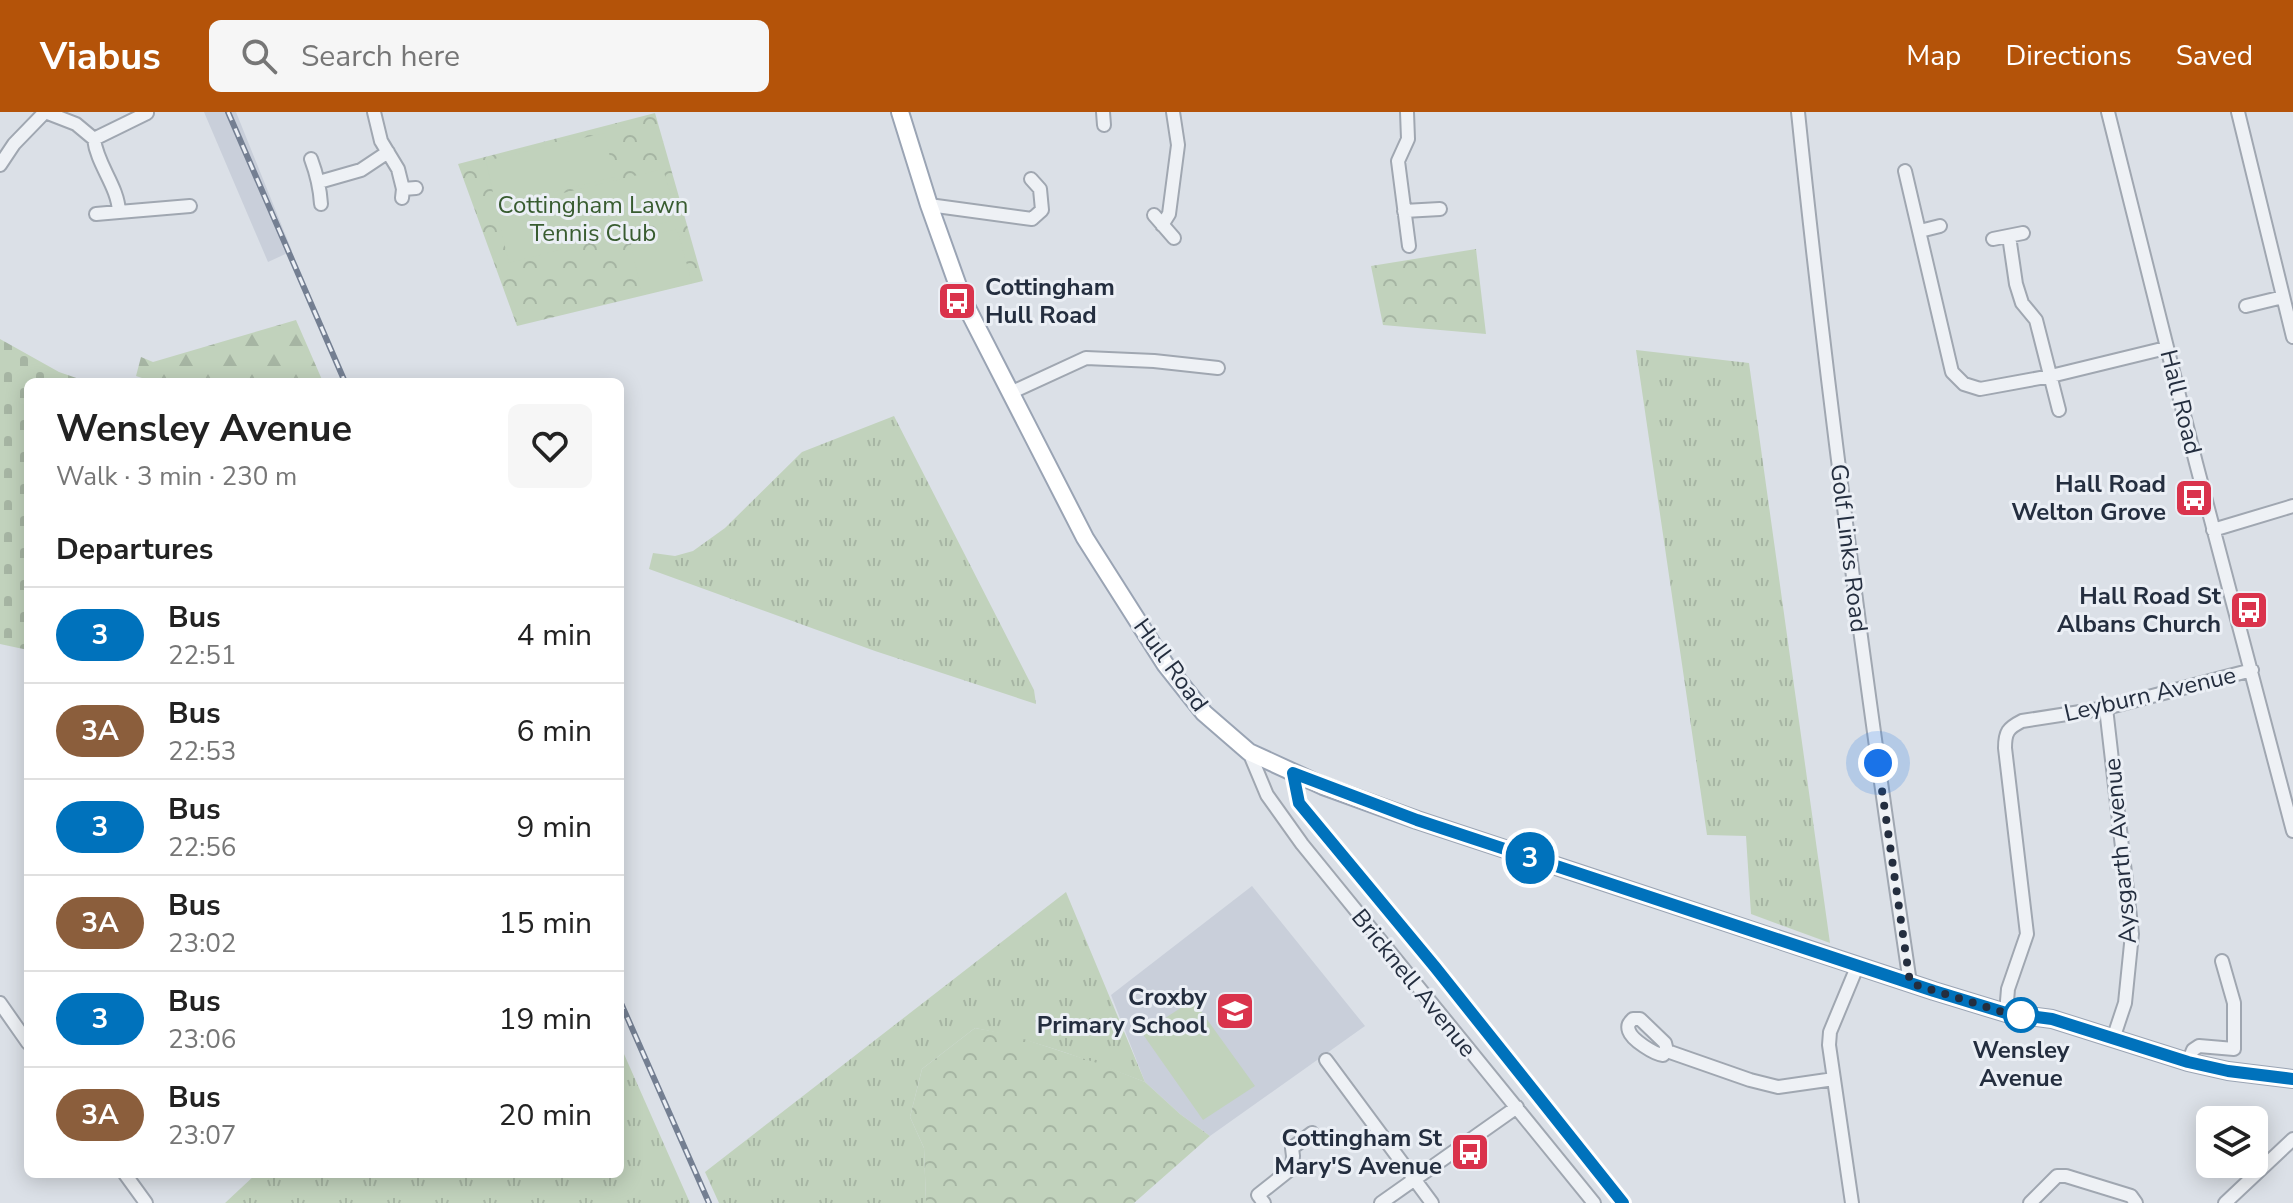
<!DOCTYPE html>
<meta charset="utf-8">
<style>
:root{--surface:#fff;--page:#f6f6f6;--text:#222;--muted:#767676;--line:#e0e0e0;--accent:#b45309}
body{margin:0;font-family:"Nunito Sans",sans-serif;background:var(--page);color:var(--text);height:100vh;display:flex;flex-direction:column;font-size:30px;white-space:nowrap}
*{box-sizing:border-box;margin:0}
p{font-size:26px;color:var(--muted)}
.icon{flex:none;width:44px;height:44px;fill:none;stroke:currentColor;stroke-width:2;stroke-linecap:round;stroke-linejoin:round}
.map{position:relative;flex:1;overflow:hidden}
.details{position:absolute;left:24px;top:266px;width:600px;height:800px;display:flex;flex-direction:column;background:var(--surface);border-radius:12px;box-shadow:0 4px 20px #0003}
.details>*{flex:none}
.badge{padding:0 16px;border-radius:26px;font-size:28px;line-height:52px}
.tools{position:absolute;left:2196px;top:994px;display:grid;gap:16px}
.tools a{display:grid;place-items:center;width:72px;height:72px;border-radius:12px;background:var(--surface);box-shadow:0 4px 20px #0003;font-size:40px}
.you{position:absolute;width:40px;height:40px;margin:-20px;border:6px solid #fff;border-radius:50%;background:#1a73e8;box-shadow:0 0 0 12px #1a73e833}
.map>.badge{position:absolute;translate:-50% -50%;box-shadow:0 0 0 4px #fff}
h2{padding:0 32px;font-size:30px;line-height:72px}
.round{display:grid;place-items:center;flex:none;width:84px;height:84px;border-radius:12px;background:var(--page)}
.headline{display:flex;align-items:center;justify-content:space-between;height:136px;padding:0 32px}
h1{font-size:38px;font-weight:700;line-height:60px}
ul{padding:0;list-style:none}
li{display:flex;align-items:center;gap:24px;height:96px;padding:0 32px;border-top:2px solid var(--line)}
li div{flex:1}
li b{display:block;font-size:30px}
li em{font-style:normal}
li .badge{min-width:88px;font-weight:700;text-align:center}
header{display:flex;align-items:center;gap:48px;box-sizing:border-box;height:112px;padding:0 40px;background:var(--accent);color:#fff}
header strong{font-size:38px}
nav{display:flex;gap:44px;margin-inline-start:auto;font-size:28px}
.search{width:560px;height:72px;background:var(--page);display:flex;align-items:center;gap:20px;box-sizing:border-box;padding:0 28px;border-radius:12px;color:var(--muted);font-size:30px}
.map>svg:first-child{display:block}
</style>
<header>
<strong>Viabus</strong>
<div class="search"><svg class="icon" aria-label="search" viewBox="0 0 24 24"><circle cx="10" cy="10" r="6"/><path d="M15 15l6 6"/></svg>Search here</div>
<nav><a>Map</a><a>Directions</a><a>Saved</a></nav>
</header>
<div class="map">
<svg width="2293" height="1091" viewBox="0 0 2293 1091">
<defs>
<pattern id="grass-tufts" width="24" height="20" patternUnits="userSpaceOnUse" patternTransform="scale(2)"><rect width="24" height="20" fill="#c1d2bc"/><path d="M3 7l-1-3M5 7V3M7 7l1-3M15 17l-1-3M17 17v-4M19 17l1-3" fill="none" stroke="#a6b5a3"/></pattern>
<pattern id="forest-firs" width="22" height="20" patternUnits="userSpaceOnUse" patternTransform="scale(2)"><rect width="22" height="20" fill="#c1d2bc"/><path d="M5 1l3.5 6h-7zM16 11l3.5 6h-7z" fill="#a6b5a3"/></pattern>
<pattern id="cemetery-stones" width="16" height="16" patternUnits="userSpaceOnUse" patternTransform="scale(2)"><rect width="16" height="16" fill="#c1d2bc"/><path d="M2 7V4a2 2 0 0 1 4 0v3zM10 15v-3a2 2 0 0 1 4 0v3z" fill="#a6b5a3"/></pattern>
<pattern id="park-crowns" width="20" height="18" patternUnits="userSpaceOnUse" patternTransform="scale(2)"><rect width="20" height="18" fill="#c1d2bc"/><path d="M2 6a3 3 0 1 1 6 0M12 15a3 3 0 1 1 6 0" fill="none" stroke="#a6b5a3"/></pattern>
</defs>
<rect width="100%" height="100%" fill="#dbe0e7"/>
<!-- built -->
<path fill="#c9cfda" d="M204 0H236L292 139 268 150Z
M1252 774 1365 914 1210 1024 1180 1002 1145 970 1111 883Z"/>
<!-- grass -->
<path fill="url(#grass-tufts)" d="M1636 238 1749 251 1830 831 1751 802 1746 724 1707 723Z
M894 304 1034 578 1036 592 875 539 649 457 653 441 675 444 693 439 725 416 802 340Z
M1066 780 1145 970C1090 949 1034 927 975 916L922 957 910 1005 924 1036 926 1091H719L705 1060Z
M620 933 690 1091H225L256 1062H620Z"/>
<!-- forest -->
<path fill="url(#forest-firs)" d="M296 208 323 270H154L136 264 141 245 153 250Z"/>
<!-- cemetery -->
<path fill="url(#cemetery-stones)" d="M0 227 59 260 88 270H28V538L0 532Z"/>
<!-- park -->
<path fill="url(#park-crowns)" d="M655 1 703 169 517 214 458 52Z
M1476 137 1486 222 1383 213 1371 154Z
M975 916 1008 922 1097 951 1145 970 1180 1002 1210 1024 1134 1091H926L924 1036 910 1005 922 957Z"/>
<!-- pitch -->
<path fill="#c1d2bc" d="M604 21 615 65 496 94 486 49Z
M663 57 678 107 509 151 496 97Z
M677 117 692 171 642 183 630 128Z
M1193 888 1255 974 1203 1008 1142 921Z"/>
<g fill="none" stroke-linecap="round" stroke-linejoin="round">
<!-- minor casing -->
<g stroke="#a0a7b1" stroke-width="16">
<path id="minor" d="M374 0 381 29 398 57 403 77
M1103 0 1104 13
M1407 0 1408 27 1398 49 1409 134
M1798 0C1828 291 1867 581 1910 871
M2108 0 2196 351 2293 719
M2238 0 2293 225
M94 27 147 1
M311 47C317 63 320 76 321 92
M0 53 14 32 45 0 76 12 94 27C97 53 118 74 119 100L190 94
M1905 59 1952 260 1964 272 1980 277 2051 264 2166 236
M319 70 361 58 388 40
M402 86 403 77 416 76
M929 93 1032 107 1042 98 1040 77 1031 67
M1404 99 1440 97
M96 102 119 100
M1154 103 1174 126
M1162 113 1169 102 1178 33 1173 0
M1920 119 1940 114
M2009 124 2016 172 2022 191 2036 208 2059 298
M1993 127 2023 121
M2246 194 2283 185
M1010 281 1086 246 1154 249 1218 256
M2213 418 2293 394
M2106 596 2132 822 2125 891 2113 927
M1249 640 1267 683 1302 732 1594 1091
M1293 661 1299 691 1435 855 1623 1091
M0 891 28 931
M2006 901 2008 877 2027 822 2005 636C2005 620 2008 616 2022 609L2106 596 2252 558
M1667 939 1665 931 1640 907H1633C1629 911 1627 913 1629 919 1632 928 1654 942 1663 943L1667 939 1750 968 1778 975 1834 967
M1326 948 1432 1091
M2188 950 2193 938 2199 934 2234 937V891L2222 849
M125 1062 146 1091
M1264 1091 1258 1083 1292 1056 1293 1044 1292 1036 1312 1021
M1381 1091 1517 995
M1852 1091 1829 933 1830 920 1857 855
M2030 1091 2057 1064H2066L2131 1084 2136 1091
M2225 1091 2293 1027"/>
</g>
<!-- major casing -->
<g stroke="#9aa4b4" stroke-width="20">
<path id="major" d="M900 0 929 93 963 188 1085 426 1165 552 1204 601 1249 640 1323 674 1417 708 1934 879 2006 901 2052 907 2188 950 2228 959 2293 967"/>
</g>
<!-- minor -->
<use href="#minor" stroke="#eef1f5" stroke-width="12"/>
<!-- major -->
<use href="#major" stroke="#fff" stroke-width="16"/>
<!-- rail casing -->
<g stroke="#747f92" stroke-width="6">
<path id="rail" d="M228 0 345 270
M620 889 709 1091"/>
</g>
<!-- rail -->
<use href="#rail" stroke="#ebeff5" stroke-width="3" stroke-dasharray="9" stroke-linecap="butt"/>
</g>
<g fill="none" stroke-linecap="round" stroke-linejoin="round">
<!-- line casing -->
<g stroke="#fff" stroke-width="18">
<path id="line" d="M1623 1091 1435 855 1299 691 1293 661 1417 708 1934 879 2006 901 2052 907 2188 950 2228 959 2293 967"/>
</g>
<!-- line -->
<use href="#line" stroke="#0072bc" stroke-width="12"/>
<!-- walk -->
<path stroke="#242e3f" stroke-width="8" stroke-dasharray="0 14.4" d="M1878 651 1910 871 2006 901 2029 904 2021 903"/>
</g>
<!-- icons -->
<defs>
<g id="bus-square" transform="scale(2)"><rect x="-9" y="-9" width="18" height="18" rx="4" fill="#da334c" stroke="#ebeff5"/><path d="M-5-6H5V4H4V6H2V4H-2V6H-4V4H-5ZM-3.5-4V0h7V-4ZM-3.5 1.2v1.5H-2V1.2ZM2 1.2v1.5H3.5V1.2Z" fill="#fff"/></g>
<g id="school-square" transform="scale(2)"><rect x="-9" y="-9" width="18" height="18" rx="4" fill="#da334c" stroke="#ebeff5"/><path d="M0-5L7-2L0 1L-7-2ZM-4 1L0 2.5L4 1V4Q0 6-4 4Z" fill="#fff"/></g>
</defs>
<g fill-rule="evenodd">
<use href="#bus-square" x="957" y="189"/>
<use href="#bus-square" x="2194" y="386"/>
<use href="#bus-square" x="2249" y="498"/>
<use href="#school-square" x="1235" y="899"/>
<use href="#bus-square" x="1470" y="1040"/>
</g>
<!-- markers -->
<circle fill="#fff" stroke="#0072bc" stroke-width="4" cx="2021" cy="903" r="16"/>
<g text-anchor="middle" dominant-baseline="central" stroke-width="6" stroke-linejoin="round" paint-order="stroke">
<!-- park labels -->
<g font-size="24" fill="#385c30" stroke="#ebeff5">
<text x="593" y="93">Cottingham Lawn<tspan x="593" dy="28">Tennis Club</tspan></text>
</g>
<!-- poi labels -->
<g font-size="24" font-weight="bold" fill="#242e3f" stroke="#ebeff5" text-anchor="end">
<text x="985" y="175" text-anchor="start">Cottingham<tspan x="985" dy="28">Hull Road</tspan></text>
<text x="2166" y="372">Hall Road<tspan x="2166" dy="28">Welton Grove</tspan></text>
<text x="2221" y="484">Hall Road St<tspan x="2221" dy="28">Albans Church</tspan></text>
<text x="1207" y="885">Croxby<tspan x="1207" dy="28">Primary School</tspan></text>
<text x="1442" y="1026">Cottingham St<tspan x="1442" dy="28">Mary'S Avenue</tspan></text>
</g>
<!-- street labels -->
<g font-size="24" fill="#242e3f" stroke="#ebeff5">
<text transform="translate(2181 290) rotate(76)">Hall Road</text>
<text transform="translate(1849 436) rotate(83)">Golf Links Road</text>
<text transform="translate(1171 553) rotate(54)">Hull Road</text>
<text transform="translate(2150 582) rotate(-13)">Leyburn Avenue</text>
<text transform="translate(2120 739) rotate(-95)">Aysgarth Avenue</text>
<text transform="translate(1414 871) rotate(51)">Bricknell Avenue</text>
</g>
<!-- stop labels -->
<g font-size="24" font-weight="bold" fill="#242e3f" stroke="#ebeff5">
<text x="2021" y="938">Wensley<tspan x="2021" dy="28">Avenue</tspan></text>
</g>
</g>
</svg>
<div class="tools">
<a><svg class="icon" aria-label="layers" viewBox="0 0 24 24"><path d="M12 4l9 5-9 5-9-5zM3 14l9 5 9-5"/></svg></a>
</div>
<div class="you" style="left:1878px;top:651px"></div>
<b class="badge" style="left:1530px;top:746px;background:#0072bc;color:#fff">3</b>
<section class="details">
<div class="headline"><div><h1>Wensley Avenue</h1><p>Walk · 3 min · 230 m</p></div><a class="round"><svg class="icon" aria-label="heart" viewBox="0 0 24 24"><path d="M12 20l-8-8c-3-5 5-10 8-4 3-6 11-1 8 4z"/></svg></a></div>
<h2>Departures</h2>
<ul>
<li><span class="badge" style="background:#0072bc;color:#fff">3</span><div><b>Bus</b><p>22:51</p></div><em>4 min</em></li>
<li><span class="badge" style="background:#8b5e3c;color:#fff">3A</span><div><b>Bus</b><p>22:53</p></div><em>6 min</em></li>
<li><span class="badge" style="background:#0072bc;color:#fff">3</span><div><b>Bus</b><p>22:56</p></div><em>9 min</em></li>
<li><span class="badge" style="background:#8b5e3c;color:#fff">3A</span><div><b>Bus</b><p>23:02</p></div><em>15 min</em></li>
<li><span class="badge" style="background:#0072bc;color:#fff">3</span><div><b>Bus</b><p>23:06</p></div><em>19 min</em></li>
<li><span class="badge" style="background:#8b5e3c;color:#fff">3A</span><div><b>Bus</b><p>23:07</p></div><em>20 min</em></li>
</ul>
</section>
</div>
